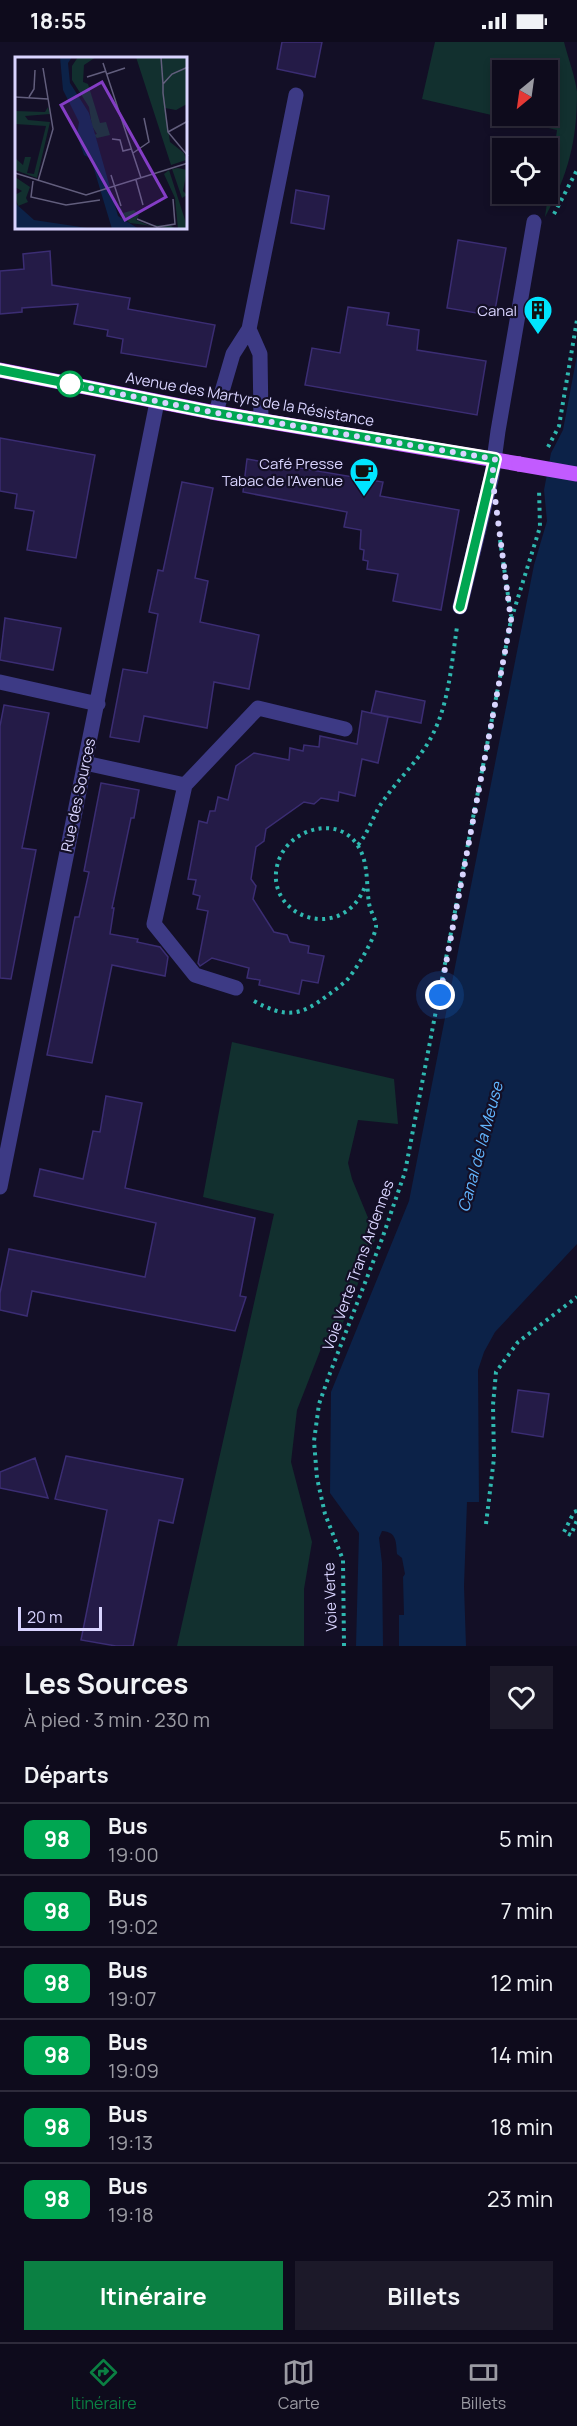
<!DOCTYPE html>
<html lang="fr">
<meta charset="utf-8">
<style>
:root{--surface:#0e0b1c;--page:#1c1929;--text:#f1f3f6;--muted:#9b9ba3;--line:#2e2b3b;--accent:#0b8043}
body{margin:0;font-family:Manrope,sans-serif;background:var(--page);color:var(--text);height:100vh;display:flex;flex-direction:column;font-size:22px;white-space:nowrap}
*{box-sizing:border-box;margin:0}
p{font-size:20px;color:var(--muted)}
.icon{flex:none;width:33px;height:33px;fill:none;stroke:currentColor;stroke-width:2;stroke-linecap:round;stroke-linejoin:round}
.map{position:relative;height:1604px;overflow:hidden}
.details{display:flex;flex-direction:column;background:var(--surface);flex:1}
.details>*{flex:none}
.badge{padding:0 12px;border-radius:9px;font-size:21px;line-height:39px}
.needle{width:39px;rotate:209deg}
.fabs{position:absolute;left:492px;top:18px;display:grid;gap:12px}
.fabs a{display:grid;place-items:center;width:66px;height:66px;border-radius:0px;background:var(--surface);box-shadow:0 3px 9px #0003,0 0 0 2px var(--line);font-size:30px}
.scale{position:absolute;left:18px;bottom:15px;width:84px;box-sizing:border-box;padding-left:6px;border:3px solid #d9d4ff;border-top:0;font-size:16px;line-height:21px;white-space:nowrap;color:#d9d4ff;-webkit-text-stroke:4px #130f26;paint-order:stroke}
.you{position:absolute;width:30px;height:30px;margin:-15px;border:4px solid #fff;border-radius:50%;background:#1a73e8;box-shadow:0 0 0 9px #1a73e833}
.map>.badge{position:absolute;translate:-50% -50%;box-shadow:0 0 0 3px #fff}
h2{padding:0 24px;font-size:22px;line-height:54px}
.round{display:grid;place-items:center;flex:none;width:63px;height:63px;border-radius:0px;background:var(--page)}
.overview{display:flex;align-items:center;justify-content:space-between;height:102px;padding:0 24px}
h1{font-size:28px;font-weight:700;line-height:45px}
.action{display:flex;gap:12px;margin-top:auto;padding:12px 24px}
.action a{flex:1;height:69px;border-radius:0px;background:var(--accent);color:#fff;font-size:24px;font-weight:700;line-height:69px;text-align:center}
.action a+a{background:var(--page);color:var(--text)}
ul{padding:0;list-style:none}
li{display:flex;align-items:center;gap:18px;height:72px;padding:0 24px;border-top:2px solid var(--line)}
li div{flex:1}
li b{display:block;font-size:22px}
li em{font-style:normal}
li .badge{min-width:66px;font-weight:700;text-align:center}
.status{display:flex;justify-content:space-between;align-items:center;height:42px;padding:0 30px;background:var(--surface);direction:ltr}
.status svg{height:16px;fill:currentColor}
.dock{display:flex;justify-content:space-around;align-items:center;height:84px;border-top:2px solid var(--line);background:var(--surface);font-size:16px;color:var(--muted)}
.dock a{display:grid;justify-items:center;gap:3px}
.dock .on{color:var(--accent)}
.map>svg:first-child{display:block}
</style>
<div class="status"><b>18:55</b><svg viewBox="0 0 49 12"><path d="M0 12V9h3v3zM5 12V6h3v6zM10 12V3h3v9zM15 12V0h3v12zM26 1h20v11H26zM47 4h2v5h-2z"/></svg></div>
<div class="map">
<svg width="577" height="1604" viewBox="0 0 577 1604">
<rect width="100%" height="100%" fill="#130f26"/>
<!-- green -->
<path fill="#12302f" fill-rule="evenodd" d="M435 0H564C568 16 575 34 577 50 577 100 568 133 545 175L557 88 422 57ZM502 28H548V74H502Z
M232 1000 394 1037 398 1082 358 1078 348 1121 352 1137 376 1195 332 1309 322 1304 297 1368 291 1420 312 1500 304 1547V1604H177L274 1172 203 1155Z"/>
<!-- water -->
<path fill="#0c2248" d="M577 313V1202L495 1290 484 1310 478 1328 479 1460H467L464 1544 466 1604H399V1573H404L403 1535 405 1532 402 1516 397 1512C396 1500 397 1490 382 1489L379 1496 382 1521 383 1604H356L359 1491 330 1451 331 1350 409 1159 534 523 547 479 544 448 551 411 563 388Z"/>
<!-- building -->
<path fill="#241b47" stroke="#3b2d73" stroke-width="1.5" d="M282 0H322L315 35 277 27Z
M296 148 329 154 324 187 291 181Z
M458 198 506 206 494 274 447 266Z
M50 209 52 243 130 256 128 267 215 283 206 325 121 311 123 297 107 294 108 288 74 282 78 262 22 266V270L0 272V229L24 227 23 212Z
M348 265 389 271 387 283 419 288 417 308 486 319 477 373 305 343 312 306 340 311Z
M0 396 95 413 76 516 27 508 34 469 15 466 17 452 0 449Z
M247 417 383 440 380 454 459 468 441 568 393 559 398 532 367 527 368 519 363 518 364 508 360 507 361 488 344 485 347 470 243 450Z
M182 440 213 446 195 536 208 539 200 580 259 593 249 647 214 640 207 686 144 674 139 700 110 695 123 627 147 631 158 572 149 570 158 528 163 529Z
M5 576 61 586 53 628 0 618Z
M376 649 425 659 421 681 371 671Z
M4 663 49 671 22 806 36 808 11 937 0 936V684Z
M362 669 388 675 378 721 362 717 355 754 339 750 338 759 321 756 314 762 304 760 266 787 264 799 256 805 251 837 256 844 253 857 274 890 287 893 290 900 309 904 308 911 324 914 318 941 302 938 299 952 259 943 260 938 247 936 249 926 212 916 200 924 198 921 208 869 197 867 200 854 193 852 196 838 188 837 199 779 207 781 210 769H215L218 755 228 758 236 724 254 711 289 718 290 706 303 709 304 703 319 705 320 694 357 702Z
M101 741 139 748 134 776H131L112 866H114L110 892 138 897 137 900 160 905 168 915 165 934 112 923 92 1021 47 1013 75 875H79L89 830 84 829Z
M106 1054 142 1061 125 1146 255 1176 240 1254 246 1255 235 1289 32 1249 27 1274 0 1268V1251L9 1207 145 1235 156 1181 34 1154 40 1127 83 1137 93 1089 100 1090Z
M518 1348 549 1352 543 1395 512 1390Z
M66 1414 183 1437 173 1481 159 1478 133 1604H116L81 1598 107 1468 55 1457Z
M35 1416 48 1456 0 1446V1430Z"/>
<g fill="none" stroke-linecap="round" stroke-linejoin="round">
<!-- path -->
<path stroke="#2fb8b0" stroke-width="4" stroke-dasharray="3 4.5" stroke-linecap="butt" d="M554 172 577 128
M548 405 559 384 577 278
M500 498 511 574
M358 803C369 790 373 773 383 759 397 739 415 722 428 701 449 666 451 624 457 585
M254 959C285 976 300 975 328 953 334 949 340 944 346 939 354 931 377 894 376 883 375 875 370 869 369 861 366 843 369 821 358 804 339 773 293 786 280 815 256 872 343 907 366 842
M577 1469 574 1470 564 1490 571 1493 577 1478
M486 1482 494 1416 493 1363 496 1330 518 1300 577 1255
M344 1604 343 1518 325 1472 317 1436 314 1399 319 1362 330 1331 382 1197 405 1130 511 578 540 485 539 447"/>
<!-- minor -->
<path stroke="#3d3a85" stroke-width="15" d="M249 287 260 312 261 377
M216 370 233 312 249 287 296 53
M460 565 492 433 498 389 534 180
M0 640 98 662
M85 721 185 743 154 882 195 933 236 946
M185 743 258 666 345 687
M0 1145 157 360"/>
<!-- major -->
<path stroke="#c25bff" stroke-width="15" d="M0 328 211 370 519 422"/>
<!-- major-bridge -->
<path stroke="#c25bff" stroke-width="15" d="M519 422 577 432"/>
</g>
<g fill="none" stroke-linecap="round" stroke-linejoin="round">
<!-- line casing -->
<g stroke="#fff" stroke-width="14">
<path id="line" d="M0 328 211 370 495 417 460 565"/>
</g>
<!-- line -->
<use href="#line" stroke="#00a651" stroke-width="9"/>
<!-- walk -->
<path stroke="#d9d4ff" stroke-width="6" stroke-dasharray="0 10.8" d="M70 342 211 370 495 417 492 433 511 578 440 953"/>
</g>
<!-- icons -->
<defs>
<g id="building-pin" transform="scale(1.5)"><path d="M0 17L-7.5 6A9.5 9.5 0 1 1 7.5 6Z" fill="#00e5ff" stroke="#130f26"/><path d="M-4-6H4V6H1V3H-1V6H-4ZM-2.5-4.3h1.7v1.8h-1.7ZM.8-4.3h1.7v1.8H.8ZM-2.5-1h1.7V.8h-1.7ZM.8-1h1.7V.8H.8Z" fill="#111"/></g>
<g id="cafe-pin" transform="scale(1.5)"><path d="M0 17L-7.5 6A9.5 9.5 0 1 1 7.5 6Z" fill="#00e5ff" stroke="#130f26"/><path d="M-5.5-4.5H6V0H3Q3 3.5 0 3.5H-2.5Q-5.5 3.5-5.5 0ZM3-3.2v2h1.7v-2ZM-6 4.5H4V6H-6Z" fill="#111"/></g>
</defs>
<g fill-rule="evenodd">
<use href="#building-pin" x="538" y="268"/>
<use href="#cafe-pin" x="364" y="430"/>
</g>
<!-- markers -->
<circle fill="#fff" stroke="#00a651" stroke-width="3" cx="70" cy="342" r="12"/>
<g text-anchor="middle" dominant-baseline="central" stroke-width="4.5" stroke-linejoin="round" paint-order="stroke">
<!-- poi labels -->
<g font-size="15" fill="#d9d4ff" stroke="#130f26" text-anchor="end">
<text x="517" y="268">Canal</text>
<text x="343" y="421">Café Presse<tspan x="343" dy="17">Tabac de l'Avenue</tspan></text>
</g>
<!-- street labels -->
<g font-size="15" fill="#d9d4ff" stroke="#130f26">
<text transform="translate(250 357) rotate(10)">Avenue des Martyrs de la Résistance</text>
<text transform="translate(78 753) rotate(-78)">Rue des Sources</text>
<text transform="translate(358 1223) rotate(-70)">Voie Verte Trans Ardennes</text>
<text transform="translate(330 1555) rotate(-92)">Voie Verte</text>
</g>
<!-- water labels -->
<g font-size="16" font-style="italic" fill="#62b6ff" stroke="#130f26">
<text transform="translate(480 1105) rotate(-75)">Canal de la Meuse</text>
</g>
</g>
<!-- overview -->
<g transform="translate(15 15)">
<rect width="172" height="172" fill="#130f26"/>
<path d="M63 0H81L69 8 68 25 73 27 85 66 91 65 95 78 82 81 79 78 82 77 77 69 74 50 57 23V9ZM121 0H172V47L161 53 150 51 155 85 169 96 171 103 156 108ZM33 50 35 57 10 59 13 63 35 65 22 121 0 113V101L8 108 10 100H16L12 116 19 117 31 69 0 67V54L30 55ZM163 111 172 113 168 134 172 138 167 141 157 112ZM154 113 170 163 172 172H163L160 141 149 117ZM0 120 15 130 11 141 13 145 3 149 0 138 7 134 0 130ZM105 149 108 156 119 153 124 158 121 163 133 168 156 169 161 172 115 166 107 159Z" fill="#12302f"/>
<path d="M45 0H57L53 6 55 26 74 56 103 159 124 172H97L76 102 69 98 62 78 64 65 48 33ZM0 146 19 163 79 172H0Z" fill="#0c2248"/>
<path fill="none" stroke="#625e7d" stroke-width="1.5" d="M146 0 148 27M88 6 126 121M173 10 157 17 148 27V36L153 75 173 99M92 17 110 11M72 20 91 14M0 40 33 42M14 40 19 32 20 13M153 75 173 64M97 82 105 83 108 94 116 92M118 96 134 85 129 61M0 116 71 138 173 106M96 118 106 149M121 123 128 148M18 124 16 140 51 148 85 143M23 124 38 72 28 11M122 162 142 170 160 167 158 142"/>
<path fill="#843dc5" fill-opacity="0.15" stroke="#843dc5" stroke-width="3" d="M87 25 151 140 110 163 46 48Z"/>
<rect width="172" height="172" fill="none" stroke="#d9d4ff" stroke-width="3"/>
</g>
</svg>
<div class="fabs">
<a><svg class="needle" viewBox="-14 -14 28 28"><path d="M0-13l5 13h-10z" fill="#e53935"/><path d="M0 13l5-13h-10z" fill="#9b9ba3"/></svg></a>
<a><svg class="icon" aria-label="locate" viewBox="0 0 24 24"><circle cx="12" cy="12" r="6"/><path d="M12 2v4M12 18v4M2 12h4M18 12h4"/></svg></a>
</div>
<div class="scale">20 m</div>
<div class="you" style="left:440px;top:953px"></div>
</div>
<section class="details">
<div class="overview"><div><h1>Les Sources</h1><p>À pied · 3 min · 230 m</p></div><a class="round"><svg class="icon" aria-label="heart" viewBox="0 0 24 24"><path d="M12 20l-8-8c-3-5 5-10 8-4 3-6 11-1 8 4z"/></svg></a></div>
<h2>Départs</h2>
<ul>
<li><span class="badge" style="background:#00a651;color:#fff">98</span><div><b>Bus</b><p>19:00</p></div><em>5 min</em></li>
<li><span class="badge" style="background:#00a651;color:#fff">98</span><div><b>Bus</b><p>19:02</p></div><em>7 min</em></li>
<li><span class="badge" style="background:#00a651;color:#fff">98</span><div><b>Bus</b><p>19:07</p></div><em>12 min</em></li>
<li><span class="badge" style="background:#00a651;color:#fff">98</span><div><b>Bus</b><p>19:09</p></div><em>14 min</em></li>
<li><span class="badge" style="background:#00a651;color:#fff">98</span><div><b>Bus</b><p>19:13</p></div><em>18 min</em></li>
<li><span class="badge" style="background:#00a651;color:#fff">98</span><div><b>Bus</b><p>19:18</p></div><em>23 min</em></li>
</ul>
<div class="action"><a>Itinéraire</a><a>Billets</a></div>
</section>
<nav class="dock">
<a class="on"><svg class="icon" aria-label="directions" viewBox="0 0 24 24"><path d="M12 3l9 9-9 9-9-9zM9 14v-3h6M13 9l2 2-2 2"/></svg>Itinéraire</a>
<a><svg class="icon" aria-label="map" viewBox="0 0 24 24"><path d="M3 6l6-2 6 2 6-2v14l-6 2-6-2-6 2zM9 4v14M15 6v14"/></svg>Carte</a>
<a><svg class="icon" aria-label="tickets" viewBox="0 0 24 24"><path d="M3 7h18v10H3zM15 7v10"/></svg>Billets</a>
</nav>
